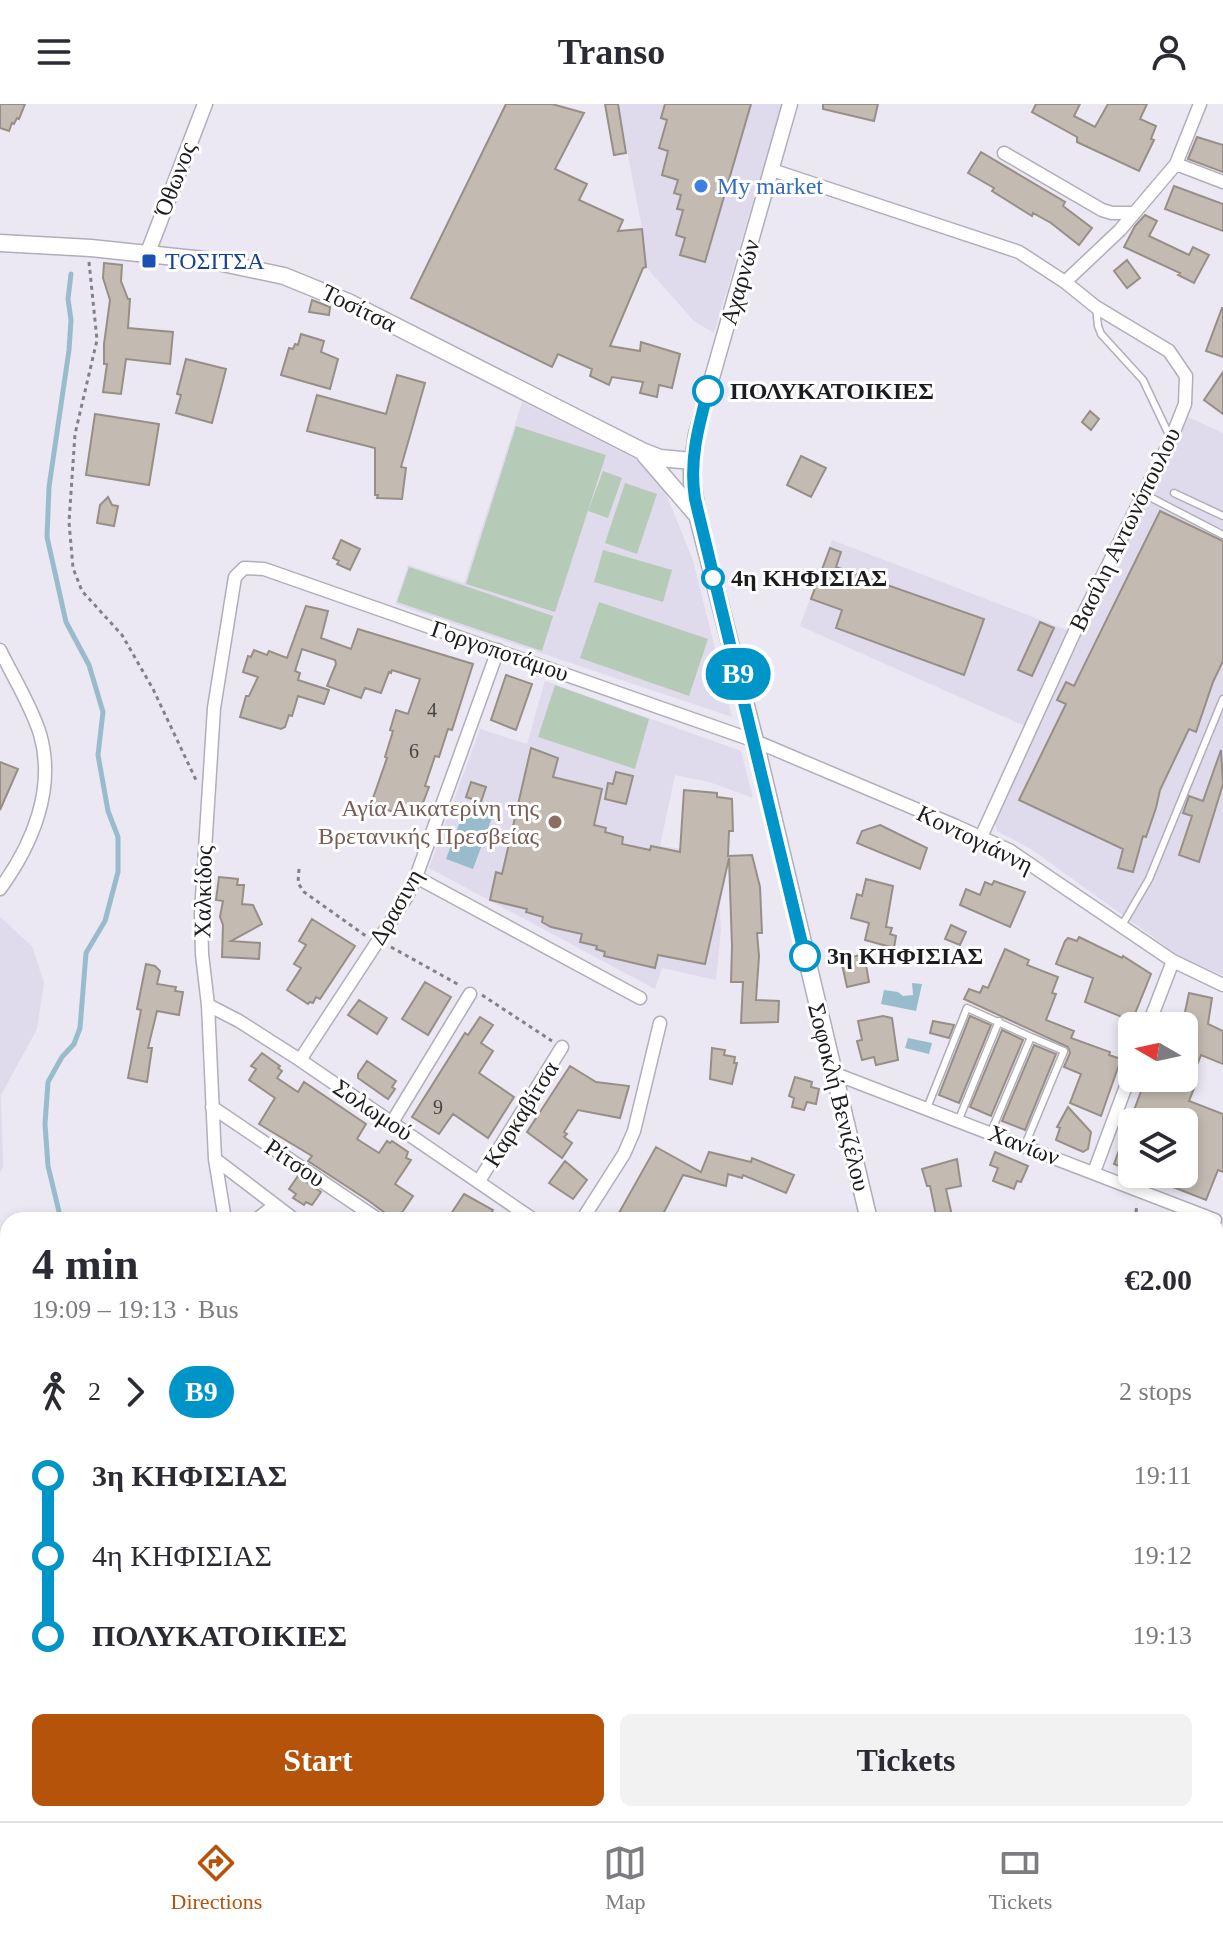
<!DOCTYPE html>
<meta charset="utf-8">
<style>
:root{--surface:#fff;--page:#f2f2f3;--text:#2b2b33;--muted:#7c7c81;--line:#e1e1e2;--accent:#b45309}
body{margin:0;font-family:"Times New Roman",serif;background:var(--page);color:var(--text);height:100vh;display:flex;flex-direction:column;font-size:30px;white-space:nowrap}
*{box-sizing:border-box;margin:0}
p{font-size:26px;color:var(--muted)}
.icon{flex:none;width:44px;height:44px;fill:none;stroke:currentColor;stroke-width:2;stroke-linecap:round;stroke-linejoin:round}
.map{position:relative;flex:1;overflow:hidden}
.drawer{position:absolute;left:0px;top:1108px;width:1224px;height:610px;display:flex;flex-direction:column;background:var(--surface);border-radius:24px 24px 0 0;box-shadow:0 4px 12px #0003}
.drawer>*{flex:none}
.badge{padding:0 16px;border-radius:26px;font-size:28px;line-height:52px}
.needle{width:52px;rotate:279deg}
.controls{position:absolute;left:1118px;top:908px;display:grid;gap:16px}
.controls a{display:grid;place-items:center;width:80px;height:80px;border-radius:12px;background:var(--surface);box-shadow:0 4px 12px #0003;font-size:40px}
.map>.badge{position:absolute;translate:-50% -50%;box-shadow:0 0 0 4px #fff}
.legs{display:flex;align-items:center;gap:12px;height:88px;padding:0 32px;font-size:26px}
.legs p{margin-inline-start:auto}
.headline{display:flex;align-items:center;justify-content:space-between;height:136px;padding:0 32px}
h1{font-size:44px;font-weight:700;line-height:60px}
.primary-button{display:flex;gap:16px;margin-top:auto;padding:16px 32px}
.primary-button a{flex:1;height:92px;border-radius:12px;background:var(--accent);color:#fff;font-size:32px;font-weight:700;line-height:92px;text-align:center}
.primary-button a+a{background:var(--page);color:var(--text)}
ul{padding:0 32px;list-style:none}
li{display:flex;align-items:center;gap:28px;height:80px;font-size:30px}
li i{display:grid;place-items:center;width:12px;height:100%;margin:0 10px;background:currentColor}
li i::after{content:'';width:20px;height:20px;margin:-10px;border:6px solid;border-radius:50%;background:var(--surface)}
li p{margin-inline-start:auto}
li:first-child i{background:linear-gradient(#0000 50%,currentColor 0)}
li:last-child i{background:linear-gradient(currentColor 50%,#0000 0)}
header{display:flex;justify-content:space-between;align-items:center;height:104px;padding:0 32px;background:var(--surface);font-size:36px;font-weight:700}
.tab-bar{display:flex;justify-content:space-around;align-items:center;height:112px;border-top:2px solid var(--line);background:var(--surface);font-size:22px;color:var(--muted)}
.tab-bar a{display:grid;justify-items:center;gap:4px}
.tab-bar .selected{color:var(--accent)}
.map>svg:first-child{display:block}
</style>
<header><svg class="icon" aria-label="menu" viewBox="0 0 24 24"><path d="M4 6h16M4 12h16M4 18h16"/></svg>Transo<svg class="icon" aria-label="person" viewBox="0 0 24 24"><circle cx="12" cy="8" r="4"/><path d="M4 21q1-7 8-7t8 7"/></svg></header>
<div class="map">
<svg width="1223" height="1717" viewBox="0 0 1223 1717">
<rect width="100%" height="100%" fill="#ebe8f3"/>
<!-- built -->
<path fill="#dfdaec" d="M618 0H782L714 229 694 217 646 163 642 124Z
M522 298 636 355 652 369 664 385 693 456 732 613 395 500 408 461 464 479Z
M1188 313 1223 329V871L1185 856 1031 745 997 727 995 718 1036 627 800 522 832 436 1080 531Z
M545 577 741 647 753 694 709 678 675 671 660 742 716 749 721 826 716 876 662 864 655 885 429 764 480 625 527 640Z
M0 813 32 842 44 879 37 925 1 991 3 1063 0 1069Z
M1223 1554V1698L1216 1695V1568Z"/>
<!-- green -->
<path fill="#b6cbb7" d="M516 322 606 351 555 508 466 480Z
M603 367 622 374 608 414 588 407Z
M625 379 657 390 637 450 605 439Z
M603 446 672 466 663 498 594 478Z
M409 463 553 512 542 547 397 498Z
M599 498 708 535 689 592 580 554Z
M555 581 649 615 635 665 538 633Z"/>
<!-- water -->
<path fill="#99bccc" d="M462 699 493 711 473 765 446 755 464 707 460 705Z
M912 879 922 880 916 907 881 900 884 886 898 888 903 892 913 891Z
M908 934 932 939 929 950 905 944Z"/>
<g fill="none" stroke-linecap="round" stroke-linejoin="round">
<!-- stream -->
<path stroke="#99bccc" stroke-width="5" d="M61 1116 48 1062 45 1020 48 978 62 953 74 940 80 924 86 849 105 817 118 768V733L108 707 98 651 103 608 89 561 66 518 47 433 49 383 69 246 71 216 68 195 71 170
M0 1184 8 1178"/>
</g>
<!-- building -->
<path fill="#c3bbb2" stroke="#978f87" stroke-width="2" d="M0 0H25L19 15 17 14 14 20 12 19 9 27 0 24Z
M506 0H552L584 9 555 65 587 80 579 96 623 116 618 127 642 125 646 163 643 164 610 242 640 247 641 238 680 250 672 284 659 281 657 293 640 289 643 278 612 273 609 281 590 272 592 265 558 250 552 263 411 194Z
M605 0H618L626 49 614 51Z
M665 0H751L705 158 680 151 685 134 676 131 683 106 677 105 681 91 674 89 678 76 662 71 668 47 659 44 667 16 661 14Z
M823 0H878L874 17 823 5Z
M1036 0H1080L1074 12 1095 23 1108 0H1147L1140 15 1156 22 1151 35 1154 36 1139 67 1077 38V33L1032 8Z
M1197 33 1223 41V68L1188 55Z
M981 48 1065 98 1063 102 1092 124 1079 141 1051 119 1033 109 1032 112 1027 109 992 87 994 84 968 69Z
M1174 82 1223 100V127L1165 105Z
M1145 111 1157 117 1149 132 1189 151 1193 143 1209 151 1194 179 1178 171 1180 169 1124 143 1135 122Z
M1127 156 1140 174 1127 184 1114 167Z
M104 159 122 161 121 177 128 195H130L128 224 173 228 170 260 126 255 121 290 103 288 107 260H104V240L110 196 103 174Z
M312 196 330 203 329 211 309 208Z
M1222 204H1223V253L1206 247Z
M301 230 324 237 321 248 338 255 330 285 281 271 289 244 293 245 295 240 298 241Z
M186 255 226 265 212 319 176 309 181 291 177 290Z
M1223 268V310L1204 296Z
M397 271 425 279 401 363 406 364 402 395 377 394 378 391H375V344L307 327 317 291 386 310Z
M1090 307 1099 315 1091 326 1082 318Z
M95 310 159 320 149 381 86 371Z
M801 352 826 364 811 393 787 381Z
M108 393 112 401 118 402 114 422 97 419 100 401Z
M1160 407 1223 437V557L1213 578 1196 628 1189 625 1160 686 1156 704 1146 733 1143 732 1133 768 1118 764 1123 745 1019 696 1066 600 1057 596 1066 578 1074 582Z
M341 436 360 445 350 466 337 460 339 457 333 454Z
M830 444 841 448 836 463 984 515 964 571 836 524 842 506 811 495Z
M306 502 328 507 321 534 351 545 358 525 473 560 452 626 448 625 439 653 435 652 425 682 429 683 421 704 409 700 408 703 399 700 396 709 371 700 387 654 385 653 393 627 390 626 396 606 408 610 420 575 392 566 391 569 389 568 381 589 365 584 361 594 327 582 336 560 335 556 302 545 295 567 300 569 298 576 329 586 324 600 298 592 292 612 289 611 285 623 281 625 240 613 246 592H249L258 573 243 568 248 552 251 553 254 546 267 551 269 547 287 554Z
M1040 518 1054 524 1032 572 1018 566Z
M506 571 532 580 516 626 491 616Z
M531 644 558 654 553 673 602 685 594 721 606 724 605 728 623 733 622 740 650 746 651 742 680 748 684 686 717 689V693L732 695 733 727H729L728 752 752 751 760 783 762 829H757L759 852 756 896 779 897 778 918 741 919 743 878H731L732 842 729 754 705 860 658 851 655 864 604 852 605 848 596 845 597 842 580 838 582 830 551 823 542 818 543 813 526 808 527 805 490 796 496 768 502 770Z
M1221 646 1223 680 1199 758 1179 751 1192 712 1183 709 1189 692 1203 697Z
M0 658 18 665 0 706Z
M616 668 633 672 626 700 605 695 608 679 613 680Z
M471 678 486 683 481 698 466 693Z
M880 721 927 744 920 765 857 739 862 727Z
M219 773 238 775 237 781H244L242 800 253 801 262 820 231 837 260 839 259 855 222 853 223 821 220 813 223 797 216 796Z
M866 775 893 782 886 823 892 824 890 830 896 832 894 844 865 836 869 819 851 814 857 790 862 792Z
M994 777 1025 788 1010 823 960 801 966 785 980 791 985 778 992 781Z
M312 815 355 842 320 895 316 893 313 899 310 898 308 900 287 886 301 864 294 860 306 841 299 837Z
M951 821 966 828 960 841 945 835Z
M1079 833 1122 854 1123 852 1151 870 1132 917 1085 898 1093 874 1056 860 1065 837 1068 834 1077 837Z
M1005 845 1029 856 1027 861 1058 873 1052 889 1056 890 1046 916 1074 927 1071 934 1110 948 1109 951 1121 955 1101 1012 1070 999 1081 970 1064 963 1070 949 1068 943 964 895 969 885 980 889 983 882 988 884Z
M864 850 869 878 847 883 841 856Z
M146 860 155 862 160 867 157 880 176 883 175 887 183 888 179 911 157 907 148 944H152L147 978 128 974 141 906 137 905Z
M425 878 451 893 428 931 402 915Z
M1189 889 1212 894 1208 920 1223 927V960L1201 951 1189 980 1195 982 1189 997 1223 1010V1068L1218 1066 1206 1096 1145 1072 1184 1070V1018H1132V1067L1114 1060 1146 974H1184L1182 922Z
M359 896 387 914 377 930 348 911Z
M883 912 892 914 898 956 876 961 874 953 862 956 857 937 862 936 858 917Z
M970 912 991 921 959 999 939 991Z
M480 913 493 921 481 939 493 947 479 969 514 993 488 1034 453 1010 439 1030 412 1013 465 929 468 931Z
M933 917 954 921 949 934 930 929Z
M1002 926 1023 936 991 1012 970 1003Z
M1034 941 1056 950 1025 1026 1002 1017Z
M712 944 725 946 724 951 735 953 734 959H737L732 980 710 975Z
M262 949 280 962 278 964 282 967 277 974 298 988 304 978 366 1020 357 1035 379 1049 387 1037 390 1039 392 1037 408 1048 406 1054 411 1056 395 1080 413 1092 397 1116H388L385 1109 369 1097 308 1057 312 1052 259 1020 275 994 249 976 256 965 251 962Z
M367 957 396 977 392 983 395 985 388 995 358 974V970Z
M570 962 596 978 629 982 620 1014 578 1006 564 1028 567 1030 564 1033 572 1039 562 1054 527 1028Z
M795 973 812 978 811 983 819 985 816 1000 807 998 804 1006 792 1003 794 994 789 992Z
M1068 1003 1091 1028 1088 1045 1083 1048 1056 1036 1060 1024 1057 1023Z
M656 1043 701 1068 709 1048 751 1058 752 1054 794 1071 786 1089 743 1071 742 1074 728 1070 726 1082 683 1071 660 1116H615Z
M995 1048 1028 1062 1021 1078 1017 1077 1014 1085 993 1077 998 1064 990 1061Z
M957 1055 961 1082 946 1085 953 1116H937L930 1082H927L922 1065Z
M565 1057 587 1076 573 1095 549 1079Z
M298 1072 321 1088 312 1101 306 1098 304 1101 293 1094 296 1090 289 1085Z
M464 1090 493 1106 486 1116H447Z"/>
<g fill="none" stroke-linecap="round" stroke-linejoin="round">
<!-- service casing -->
<g stroke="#b1aeb9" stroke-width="9">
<path id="service" d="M1096 203 1098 222 1101 230 1143 276 1171 335
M1174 389 1223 412
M1144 390 1223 431
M1121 823 1149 775 1223 595
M927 1004 967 904 1031 933 991 1028
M959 1015 999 917
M1025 1041 1064 947 1031 933"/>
</g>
<!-- minor casing -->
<g stroke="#b1aeb9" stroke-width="15">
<path id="minor" d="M1200 0 1176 60 1223 78
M1004 49 1102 106 1112 109H1132
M772 66 1019 148 1065 178
M0 546C13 573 31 601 40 630 56 685 32 741 0 785
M981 733 1075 527 1171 335 1185 300 1186 272 1169 247 1096 203 1065 178 1120 126 1176 60
M416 773 640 894
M208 901 239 917 300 956 534 1116
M1148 922 1173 857
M300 956 406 794 416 773 498 546
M833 969 1215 1116
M212 1003 379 1116
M391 1020 470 890
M215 1055 295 1116
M1094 1068 1132 966
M479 1077 562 943
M225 1116 215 1055 208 901 202 850 201 809 214 604 235 473 244 464 264 465 755 637 956 722 1009 746 1173 857 1223 881
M256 1116 275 1101
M582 1116 624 1050 634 1027 660 919
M1216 1348 1223 1312
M1216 1528 1223 1527
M287 1710 295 1717
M474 1710 482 1717
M143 1717 149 1710
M248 1717 251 1710
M441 1717 444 1710
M660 1717 664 1710
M902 1717 906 1710"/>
</g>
<!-- tertiary casing -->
<g stroke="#b1aeb9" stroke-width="17">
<path id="tertiary" d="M147 151 205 0
M692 357 696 330 790 0"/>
</g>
<!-- secondary casing -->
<g stroke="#b1aeb9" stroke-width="19">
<path id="secondary" d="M0 139 91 144 213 157 284 172 348 198 642 347 660 354 692 357V377L698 414 755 637 869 1116
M645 351 695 409
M1131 1710 1134 1717"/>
</g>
<!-- path -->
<path stroke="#838188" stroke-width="3" stroke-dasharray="4 4" stroke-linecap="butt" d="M89 158 97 236 75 330 69 418 73 464 82 487 122 531 153 585 196 676
M299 765 298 779 304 788 366 832
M391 843 461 882
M482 891 552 937
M1135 1116 1137 1100
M0 1346 8 1359"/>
<!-- service -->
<use href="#service" stroke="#fff" stroke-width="6"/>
<!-- minor -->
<use href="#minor" stroke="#fff" stroke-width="12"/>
<!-- tertiary -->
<use href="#tertiary" stroke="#fff" stroke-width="14"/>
<!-- secondary -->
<use href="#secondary" stroke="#fff" stroke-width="16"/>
</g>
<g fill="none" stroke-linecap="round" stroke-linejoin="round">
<!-- line-1 casing -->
<g stroke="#fff" stroke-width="18">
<path id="line-1" d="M708 287C698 324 689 357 695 395L805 852"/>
</g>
<!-- line-1 -->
<use href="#line-1" stroke="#0095c8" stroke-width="12"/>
</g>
<!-- markers -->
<circle fill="#3f7fe0" stroke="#fff" stroke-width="3" cx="701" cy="82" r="8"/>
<rect fill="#1a4fb4" stroke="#fff" stroke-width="3" x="141" y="149" width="16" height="16" rx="4"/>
<g fill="#fff" stroke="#0095c8" stroke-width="4">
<circle cx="708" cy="287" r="14"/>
<circle cx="713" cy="474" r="10"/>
<circle cx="805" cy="852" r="14"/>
</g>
<circle fill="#8d6e63" stroke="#fff" stroke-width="3" cx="555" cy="718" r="8"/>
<g text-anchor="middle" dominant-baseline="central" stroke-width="6" stroke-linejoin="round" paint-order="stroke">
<!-- number labels -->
<g font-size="20" fill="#464344">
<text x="432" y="606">4</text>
<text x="414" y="647">6</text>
<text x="438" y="1003">9</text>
</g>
<!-- street labels -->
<g font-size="24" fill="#1c1b1f" stroke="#fff">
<text transform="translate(175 75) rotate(-69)">Όθωνος</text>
<text transform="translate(740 178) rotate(-74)">Αχαρνών</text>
<text transform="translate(359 204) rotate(26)">Τοσίτσα</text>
<text transform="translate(1125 425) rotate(-64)">Βασίλη Αντωνόπουλου</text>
<text transform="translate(500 547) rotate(19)">Γοργοποτάμου</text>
<text transform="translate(975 735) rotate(26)">Κοντογιάννη</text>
<text transform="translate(203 788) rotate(-89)">Χαλκίδος</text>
<text transform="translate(396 803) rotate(-60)">Δρασινη</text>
<text transform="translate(839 993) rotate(76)">Σοφοκλή Βενιζέλου</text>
<text transform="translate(373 1006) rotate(34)">Σολωμού</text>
<text transform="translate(521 1010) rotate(-58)">Καρκαβίτσα</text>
<text transform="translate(1024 1041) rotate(21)">Χανίων</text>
<text transform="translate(295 1059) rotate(34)">Ρίτσου</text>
</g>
<!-- shop labels -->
<g font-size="24" fill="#366cbe" stroke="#fff" text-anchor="start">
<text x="717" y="82">My market</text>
</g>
<!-- transit labels -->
<g font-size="24" fill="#164399" stroke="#fff" text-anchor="start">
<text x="165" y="157">ΤΟΣΙΤΣΑ</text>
</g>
<!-- stop labels -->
<g font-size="24" font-weight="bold" fill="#1c1b1f" stroke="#fff" text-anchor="start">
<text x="730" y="287">ΠΟΛΥΚΑΤΟΙΚΙΕΣ</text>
<text x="731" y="474">4η ΚΗΦΙΣΙΑΣ</text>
<text x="827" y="852">3η ΚΗΦΙΣΙΑΣ</text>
</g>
<!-- education labels -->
<g font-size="24" fill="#785e54" stroke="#fff" text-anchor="end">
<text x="539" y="704">Αγία Αικατερίνη της<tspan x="539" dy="28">Βρετανικής Πρεσβείας</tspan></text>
</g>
</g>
</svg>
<div class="controls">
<a><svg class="needle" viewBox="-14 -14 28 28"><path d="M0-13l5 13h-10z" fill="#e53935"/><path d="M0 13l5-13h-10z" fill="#7c7c81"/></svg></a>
<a><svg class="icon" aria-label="layers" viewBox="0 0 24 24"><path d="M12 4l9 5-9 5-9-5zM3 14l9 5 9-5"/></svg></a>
</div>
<b class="badge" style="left:738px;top:570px;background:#0095c8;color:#fff">Β9</b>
<section class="drawer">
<div class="headline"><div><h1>4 min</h1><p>19:09 – 19:13 · Bus</p></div><b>€2.00</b></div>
<div class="legs"><svg class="icon" aria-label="walk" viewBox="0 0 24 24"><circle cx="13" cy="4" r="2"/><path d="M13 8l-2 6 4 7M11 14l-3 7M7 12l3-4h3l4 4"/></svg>2<svg class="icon" aria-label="forward" viewBox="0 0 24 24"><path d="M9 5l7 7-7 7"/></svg><b class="badge" style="background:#0095c8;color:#fff">Β9</b><p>2 stops</p></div>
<ul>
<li><i style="color:#0095c8"></i><b>3η ΚΗΦΙΣΙΑΣ</b><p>19:11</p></li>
<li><i style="color:#0095c8"></i><span>4η ΚΗΦΙΣΙΑΣ</span><p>19:12</p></li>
<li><i style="color:#0095c8"></i><b>ΠΟΛΥΚΑΤΟΙΚΙΕΣ</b><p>19:13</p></li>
</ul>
<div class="primary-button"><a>Start</a><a>Tickets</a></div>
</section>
</div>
<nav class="tab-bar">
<a class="selected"><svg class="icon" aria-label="directions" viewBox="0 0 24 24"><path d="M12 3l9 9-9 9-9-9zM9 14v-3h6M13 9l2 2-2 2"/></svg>Directions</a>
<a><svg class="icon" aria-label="map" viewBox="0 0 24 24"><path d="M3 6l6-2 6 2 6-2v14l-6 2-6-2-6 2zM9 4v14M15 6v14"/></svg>Map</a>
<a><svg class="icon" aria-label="tickets" viewBox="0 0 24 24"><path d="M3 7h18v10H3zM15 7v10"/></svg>Tickets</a>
</nav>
